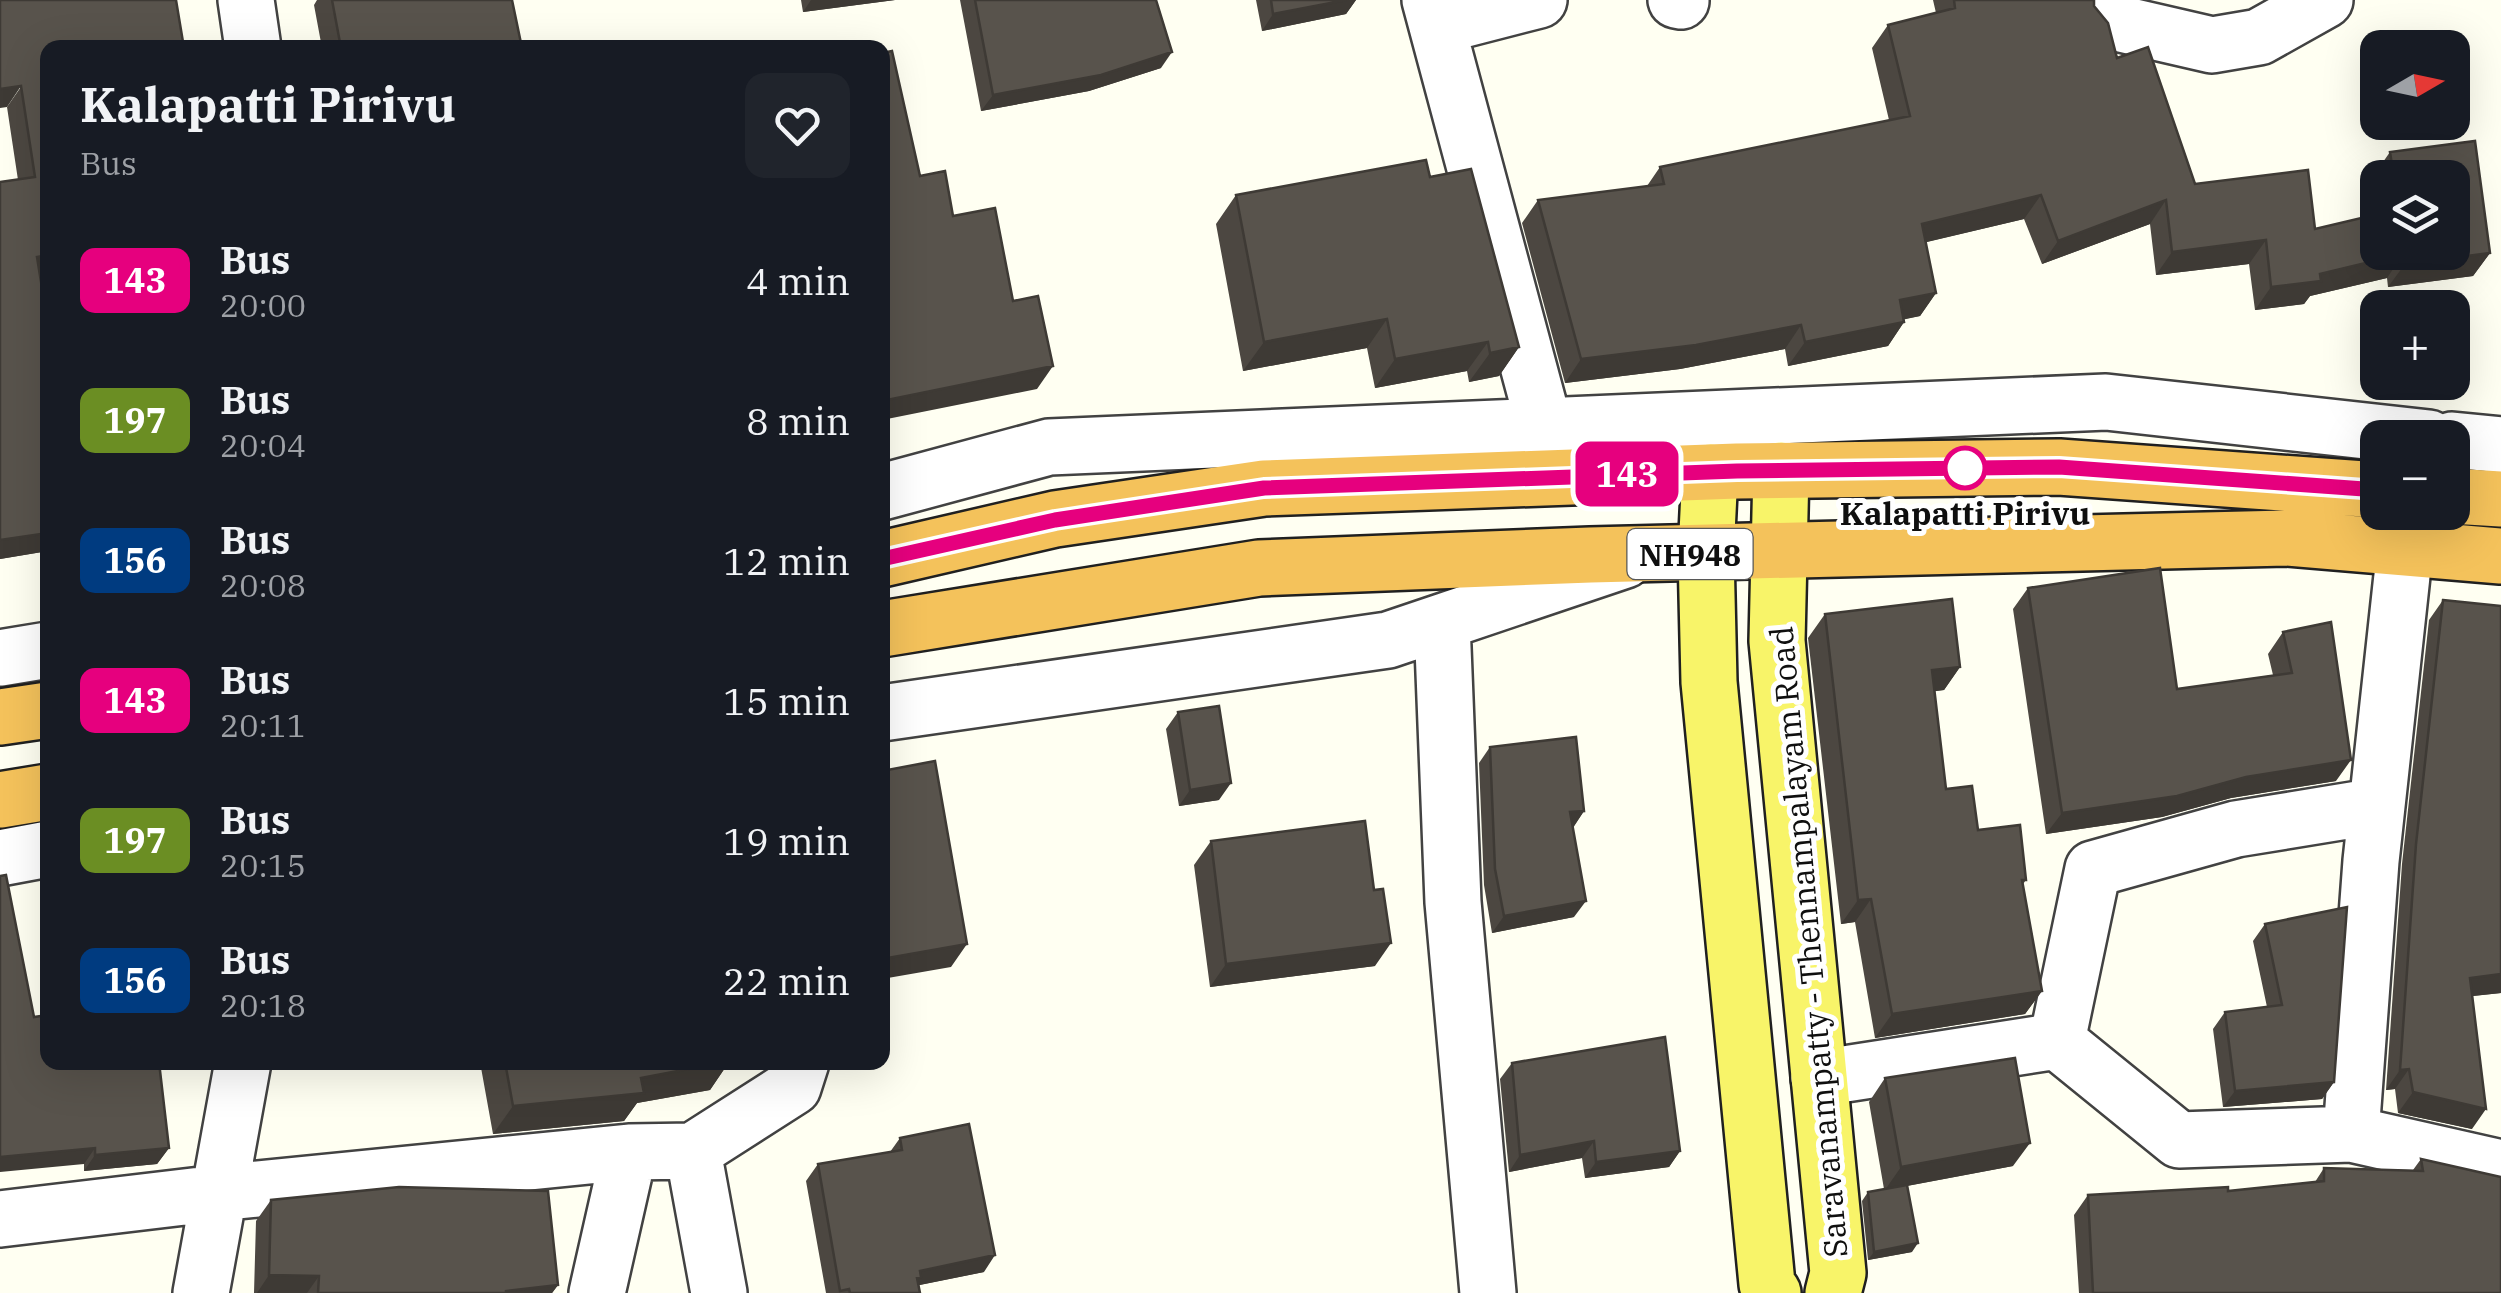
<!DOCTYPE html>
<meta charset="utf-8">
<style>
:root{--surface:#171b24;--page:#20242c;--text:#f1f3f6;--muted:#9ea1a6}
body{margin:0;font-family:"IBM Plex Serif",serif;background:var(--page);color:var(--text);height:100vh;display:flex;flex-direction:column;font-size:38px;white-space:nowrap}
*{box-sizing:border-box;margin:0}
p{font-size:32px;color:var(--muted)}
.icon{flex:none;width:55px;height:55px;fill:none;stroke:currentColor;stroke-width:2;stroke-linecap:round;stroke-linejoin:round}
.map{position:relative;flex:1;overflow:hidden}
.details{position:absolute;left:40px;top:40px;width:850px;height:1030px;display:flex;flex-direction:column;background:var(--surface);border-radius:20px;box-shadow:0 10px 40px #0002}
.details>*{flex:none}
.badge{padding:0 20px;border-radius:15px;font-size:35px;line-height:65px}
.needle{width:65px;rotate:81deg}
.buttons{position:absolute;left:2360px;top:30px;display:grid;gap:20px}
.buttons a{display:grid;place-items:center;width:110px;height:110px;border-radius:20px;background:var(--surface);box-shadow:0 10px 40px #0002;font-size:50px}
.map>.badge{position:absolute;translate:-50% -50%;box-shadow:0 0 0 5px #fff}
.round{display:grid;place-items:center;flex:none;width:105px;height:105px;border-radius:20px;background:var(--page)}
.head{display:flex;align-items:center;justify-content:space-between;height:170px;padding:0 40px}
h1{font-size:48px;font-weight:700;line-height:75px}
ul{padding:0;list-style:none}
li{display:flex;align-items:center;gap:30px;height:140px;padding:0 40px}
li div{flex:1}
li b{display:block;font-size:38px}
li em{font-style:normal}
li .badge{min-width:110px;font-weight:700;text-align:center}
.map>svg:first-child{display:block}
</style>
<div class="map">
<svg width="2501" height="1293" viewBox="0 0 2501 1293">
<rect width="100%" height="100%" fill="#fffff2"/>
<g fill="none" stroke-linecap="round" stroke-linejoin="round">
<!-- minor casing -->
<g stroke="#424242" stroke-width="60">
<path id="minor" d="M246 0 253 48
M1430 0 1544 425
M1676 0 1681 1
M2108 21 2212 45 2259 37 2325 0
M1438 26 1539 0
M2452 440 2501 445
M882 492 1049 447 2106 402 2429 438
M2405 548 2371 861 2351 1134 2501 1168
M1442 622 1453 902 1488 1293
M0 658 48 650
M882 713 1388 640 1625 560
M0 858 48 849
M2057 1041 2093 869 2236 829 2377 806
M1819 1078 2057 1041 2179 1140 2351 1134
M693 1151 719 1293
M0 1219 218 1193 629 1152
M201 1293 243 1062
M597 1293 629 1152 693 1151 793 1087 801 1062"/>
</g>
<!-- major casing -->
<g stroke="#202020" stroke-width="60">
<path id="major" d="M1781 470 1777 641 1838 1273 1833 1293
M1710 472 1706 553 1709 682 1767 1284 1773 1293"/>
</g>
<!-- highway casing -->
<g stroke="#202020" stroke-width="60">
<path id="highway" d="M2452 496 2501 499
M882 559 1055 519 1264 488 1737 471 2059 467 2378 490
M882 629 1259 568 1590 555 2286 538 2501 556
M0 717 48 710
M0 800 48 792"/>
</g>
<!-- minor -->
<use href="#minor" stroke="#fff" stroke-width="55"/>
<!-- major -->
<use href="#major" stroke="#f8f469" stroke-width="55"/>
<!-- highway -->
<use href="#highway" stroke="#f4c25b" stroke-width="55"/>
</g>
<!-- wall -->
<path fill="#4c4741" d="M317 0H455L522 48H322L314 5Z
M801 0H895L803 12Z
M960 0H1156L1161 68 1089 91 981 111Z
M1256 0H1356L1346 14 1262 31Z
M1933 0H2094V6L2108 23 2117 58 2148 47 2195 184 2308 170 2315 229 2378 214V252H2452V178H2378V202L2374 175 2390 152 2475 141 2490 253 2473 276 2388 287 2387 278 2310 296 2304 304 2255 310 2249 264 2156 275 2150 224 2042 264 2024 219 1926 242 1936 293 1920 316 1904 319V322L1888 346 1788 366 1785 349 1680 369 1565 383 1522 223 1538 200 1647 186 1660 167 1889 120 1872 48 1888 25 1936 13Z
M48 48V273L40 274 48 325V551L0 559 18 180 7 107Z
M1430 177 1519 347 1499 376 1469 382 1467 371 1375 388 1367 348 1243 371 1216 224 1236 195Z
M2028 588 2177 689 2273 675 2268 654 2283 632 2336 781 2231 798 2162 817 2046 834 2013 609Z
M2443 600 2501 993 2472 996V1129L2398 1113 2395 1089 2386 1090 2402 864 2429 620Z
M1825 614 1960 667 1944 690 1934 691 1946 789 1978 830 2026 880 2023 884 2042 991 2025 1014 1875 1038 1855 922 1841 924 1808 638Z
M1178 712 1219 800 1179 806 1166 729Z
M1490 747 1584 811 1573 827 1574 917 1492 933 1484 885 1479 763Z
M1211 841 1375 966 1210 987 1194 865Z
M2265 924 2334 1082 2322 1099 2223 1107 2213 1029 2225 1012 2267 1007 2253 941Z
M34 1017 169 1148 157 1164 84 1171V1164Z
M480 1062H729L710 1090 637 1103 624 1121 493 1134Z
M1512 1063 1680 1151 1669 1167 1585 1178 1582 1158 1509 1172 1500 1079Z
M1885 1078 2013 1166 1907 1186 1912 1252 1868 1260 1862 1201 1868 1192 1884 1189 1869 1102Z
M900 1138 984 1272 919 1285 920 1293H826L806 1181 818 1164 890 1152Z
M2421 1159 2501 1293H2079L2074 1215 2088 1195 2228 1191 2315 1182 2324 1168 2413 1170Z
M271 1200 558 1285 552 1293H254L256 1221Z"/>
<!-- shaded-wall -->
<path fill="#3e3a35" d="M811 0H895L803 12Z
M1346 0H1356L1346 14 1262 31 1273 14Z
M1172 52 1161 68 1089 91 981 111 993 95Z
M21 86 7 107 0 108V89Z
M2041 195 2024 219 1906 247 1922 224Z
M2166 200 2150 224 2042 264 2058 241Z
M2266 240 2249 264 2156 275 2172 252Z
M2490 253 2473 276 2388 287 2405 264Z
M2403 254 2387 278 2310 296 2304 304 2255 310 2271 287Z
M48 255V273L22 278 37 257Z
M1936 293 1920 316 1883 324 1900 300Z
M1387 319 1367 348 1243 371 1264 342Z
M1904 322 1888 346 1788 366 1805 342Z
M1801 325 1785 349 1680 369 1565 383 1581 359Z
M1488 342 1467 371 1375 388 1395 359Z
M1519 347 1499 376 1469 382 1490 353Z
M1053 366 1037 389 882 420V401Z
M48 533V551L0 559V540Z
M1960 667 1944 690 1915 694 1932 670Z
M2351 760 2336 781 2231 798 2162 817 2046 834 2062 813 2246 777Z
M1231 783 1219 800 1179 806 1190 790Z
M1584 811 1573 828 1570 812Z
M1871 899 1855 922 1841 924 1858 900Z
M1586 901 1574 917 1492 933 1504 916Z
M1391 943 1375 966 1210 987 1226 964Z
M967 944 951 967 882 979V959Z
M2501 974V993L2455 998 2470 978Z
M2042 991 2025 1014 1875 1038 1892 1014Z
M729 1062 710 1090 637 1103 624 1121 493 1134 513 1106 641 1078Z
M2409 1069 2395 1089 2386 1090 2400 1070Z
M2334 1082 2322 1099 2223 1107 2235 1091Z
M2413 1092 2486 1109 2472 1129 2398 1113Z
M1594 1141 1582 1158 1509 1172 1520 1155Z
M2030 1143 2013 1166 1885 1190 1901 1167Z
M95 1148 84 1164 0 1172V1157Z
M169 1148 157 1164 84 1171 95 1155Z
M1680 1151 1669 1167 1585 1178 1596 1162Z
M1918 1243 1912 1252 1868 1260 1874 1252Z
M995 1255 984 1272 915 1286 920 1271Z
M269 1275 319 1276 307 1293H257Z
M558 1285 552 1293H504L506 1291Z"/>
<!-- building -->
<path fill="#58534c" stroke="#3e3a35" stroke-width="2.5" d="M0 0H176L184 48H48V255L37 257 48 325V533L0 540V182L35 177 21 86 0 89Z
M332 0H512L522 48H341Z
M975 0H1156L1172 52 1101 75 993 95Z
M1271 0H1346L1273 14Z
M1954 0H2094V6L2108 23 2117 58 2148 47 2195 184 2308 170 2315 229 2378 214V252H2452V178H2394L2390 152 2475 141 2490 253 2405 264 2403 254 2320 274 2321 281 2271 287 2266 240 2172 252 2166 200 2058 241 2041 195 1922 224 1936 293 1900 300 1904 322 1805 342 1801 325 1696 345 1581 359 1538 200 1664 184 1660 167 1910 116 1888 25 1955 8Z
M892 51 920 176 945 171 953 216 995 208 1013 301 1038 296 1053 366 882 401V53Z
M1426 160 1430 177 1471 169 1519 347 1490 353 1488 342 1395 359 1387 319 1264 342 1236 195Z
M2160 568 2177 689 2292 673 2283 632 2331 622 2351 760 2246 777 2177 796 2062 813 2028 588Z
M1952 599 1960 667 1932 670 1946 789 1972 786 1978 830 2020 825 2026 880H2022L2042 991 1892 1014 1871 899 1858 900 1825 614Z
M2443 600 2501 606V974L2470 978 2486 1109 2413 1092 2409 1069 2400 1070 2416 844Z
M1219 706 1231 783 1190 790 1178 712Z
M1576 737 1584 811 1570 812 1586 901 1504 916 1495 869 1490 747Z
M935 761 967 944 882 959V771Z
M1365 821 1374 890 1383 889 1391 943 1226 964 1211 841Z
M6 875 34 1017 48 1015V1062H159L169 1148 95 1155V1148L0 1157V876Z
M2347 907 2334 1082 2235 1091 2225 1012 2282 1005 2265 924Z
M1665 1037 1680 1151 1596 1162 1594 1141 1520 1155 1512 1063Z
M2015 1058 2030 1143 1901 1167 1885 1078Z
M505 1062H725L641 1078 644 1093 513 1106Z
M969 1124 995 1255 920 1271 921 1277 917 1278 920 1293H850L849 1289 840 1291 818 1164 902 1150 900 1138Z
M2421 1159 2501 1177V1293H2093L2088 1195 2228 1187V1191L2324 1181V1168L2423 1171Z
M1907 1185 1918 1243 1874 1252 1868 1192Z
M399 1187 548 1191 558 1285 506 1291V1293H318L319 1276 269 1275 271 1200Z"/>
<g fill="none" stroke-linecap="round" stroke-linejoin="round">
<!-- line casing -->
<g stroke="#fff" stroke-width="22">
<path id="line" d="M882 559 1055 520 1264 488 1737 471 2059 467 2378 490"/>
</g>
<!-- line -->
<use href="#line" stroke="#e6007e" stroke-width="15"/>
</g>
<!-- markers -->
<circle fill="#fff" stroke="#e6007e" stroke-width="5" cx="1965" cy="468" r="20"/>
<g text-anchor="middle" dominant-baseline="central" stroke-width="10" stroke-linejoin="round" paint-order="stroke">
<!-- shield labels -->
<rect fill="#fff" stroke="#575757" stroke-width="2.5" x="1627.5" y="529" width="125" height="50" rx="8"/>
<g font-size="30" font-weight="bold" fill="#0f0f0f">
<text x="1690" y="554">NH948</text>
</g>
<!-- stop labels -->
<g font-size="32" font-weight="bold" fill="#0f0f0f" stroke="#fff">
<text x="1965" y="513">Kalapatti Pirivu</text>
</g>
<!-- street labels -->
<g font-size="32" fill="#0f0f0f" stroke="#fff">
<text transform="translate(1808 942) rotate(-95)">Saravanampatty - Thennampalayam Road</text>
</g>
</g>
</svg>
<div class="buttons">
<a><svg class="needle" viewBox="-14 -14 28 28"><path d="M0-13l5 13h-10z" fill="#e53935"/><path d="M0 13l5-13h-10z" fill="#9ea1a6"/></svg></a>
<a><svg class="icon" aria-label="layers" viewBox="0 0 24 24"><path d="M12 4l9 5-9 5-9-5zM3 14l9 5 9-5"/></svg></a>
<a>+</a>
<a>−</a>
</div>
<b class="badge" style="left:1627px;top:474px;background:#e6007e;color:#fff">143</b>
<section class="details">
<div class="head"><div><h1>Kalapatti Pirivu</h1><p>Bus</p></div><a class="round"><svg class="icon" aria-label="heart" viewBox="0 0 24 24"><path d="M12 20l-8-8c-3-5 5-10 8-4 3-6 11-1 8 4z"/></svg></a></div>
<ul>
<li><span class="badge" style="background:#e6007e;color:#fff">143</span><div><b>Bus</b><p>20:00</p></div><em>4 min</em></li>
<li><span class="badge" style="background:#6b8e23;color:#fff">197</span><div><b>Bus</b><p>20:04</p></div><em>8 min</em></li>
<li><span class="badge" style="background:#003b80;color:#fff">156</span><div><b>Bus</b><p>20:08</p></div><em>12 min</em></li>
<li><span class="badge" style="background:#e6007e;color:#fff">143</span><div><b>Bus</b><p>20:11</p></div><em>15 min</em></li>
<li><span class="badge" style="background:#6b8e23;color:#fff">197</span><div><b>Bus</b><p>20:15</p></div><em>19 min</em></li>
<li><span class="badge" style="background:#003b80;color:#fff">156</span><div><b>Bus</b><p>20:18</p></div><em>22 min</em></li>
</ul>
</section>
</div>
